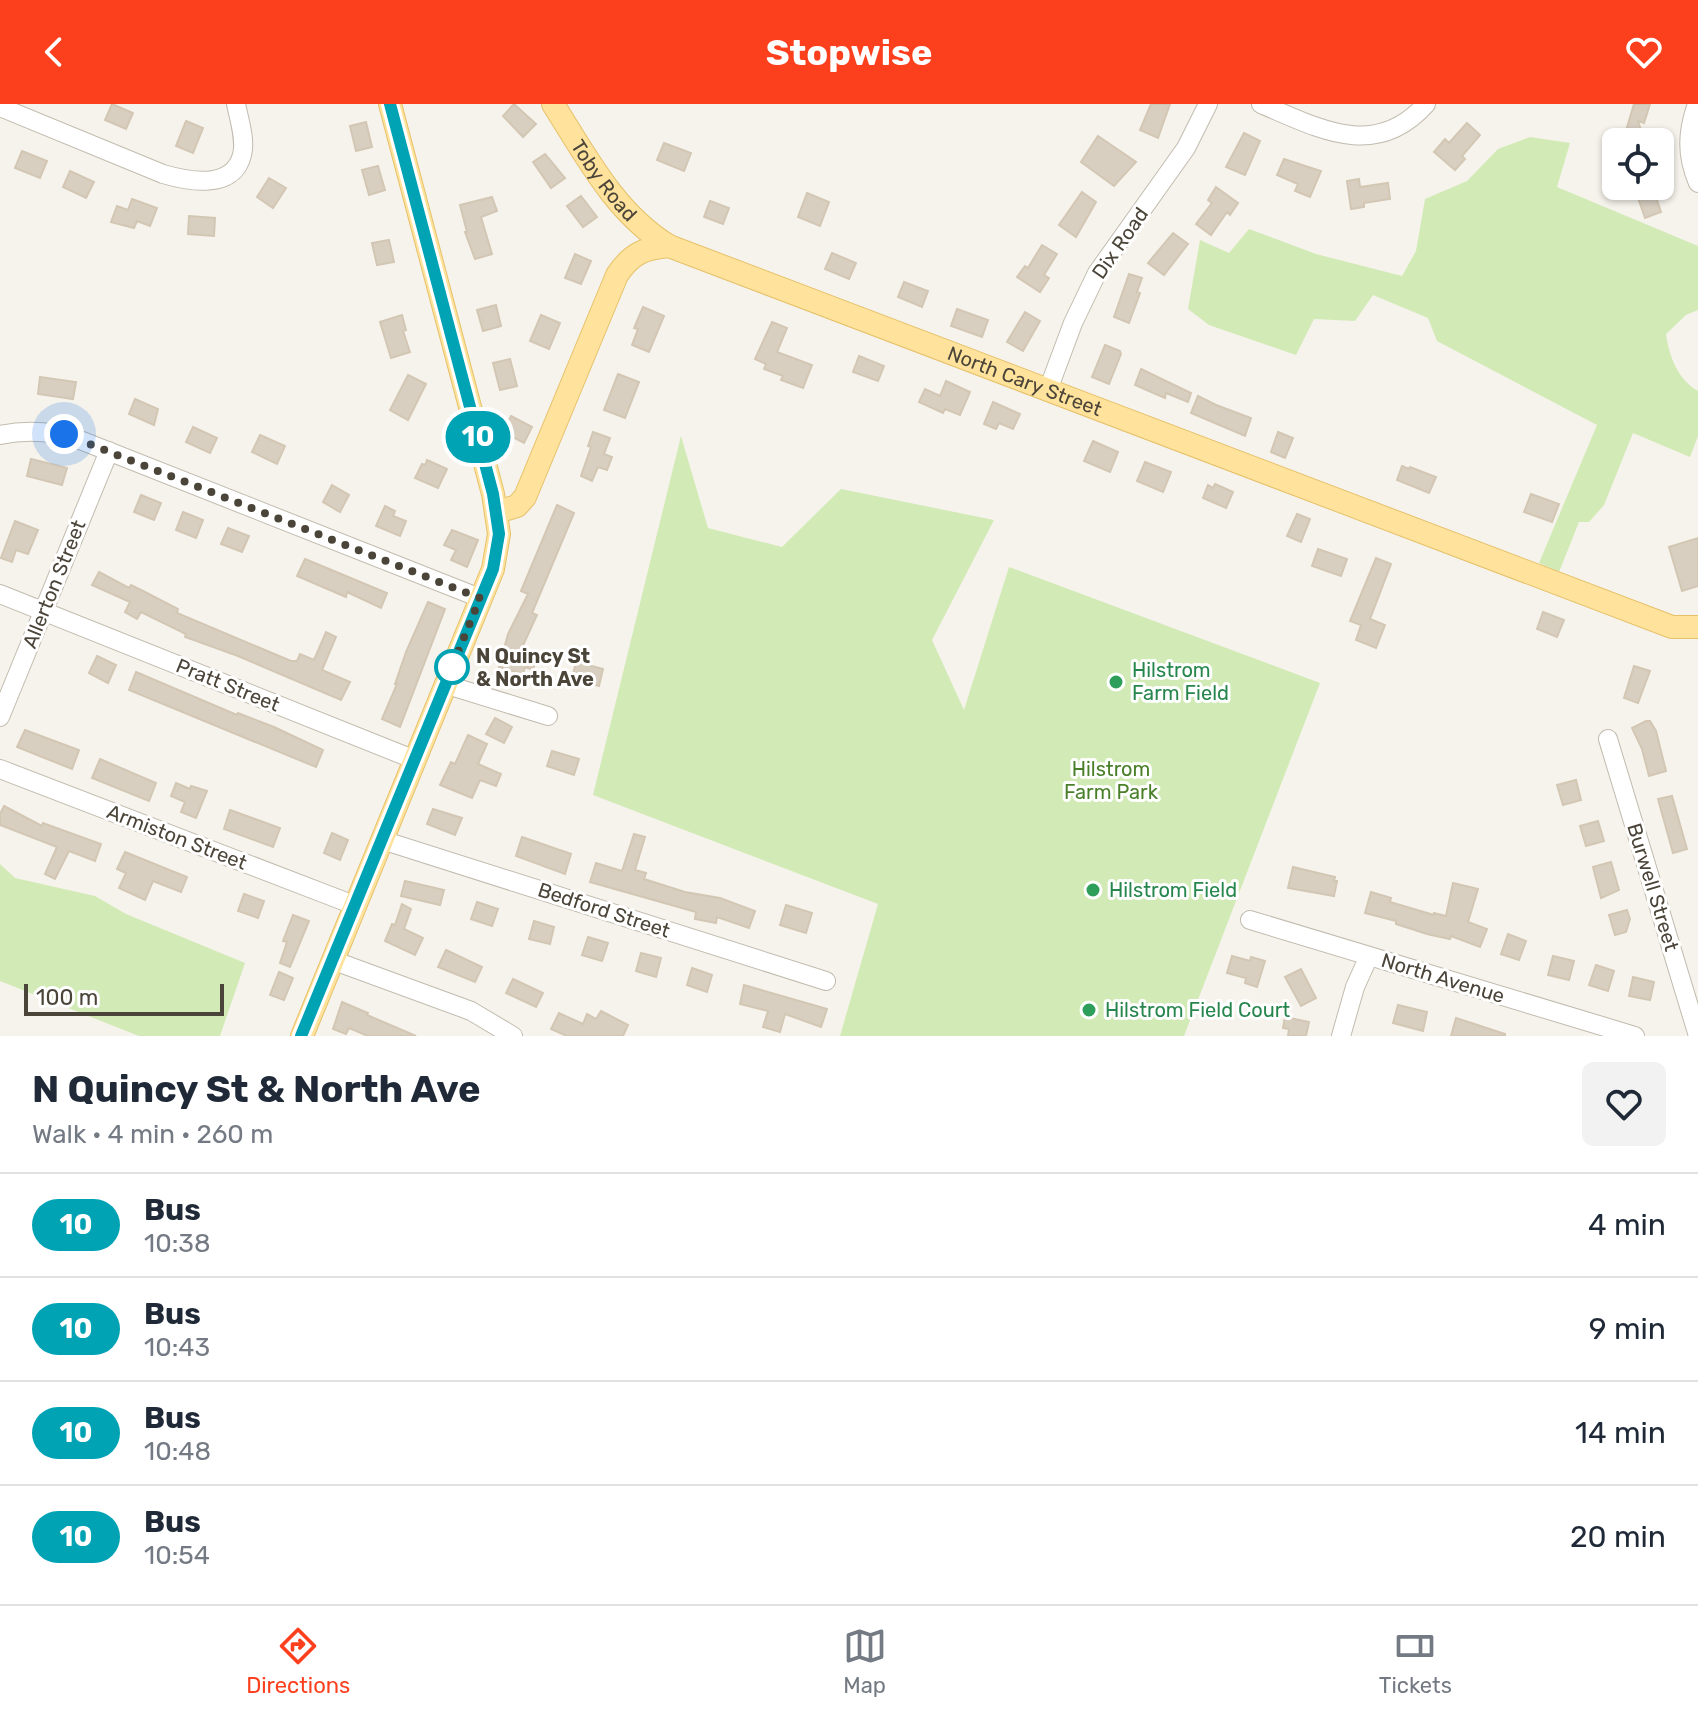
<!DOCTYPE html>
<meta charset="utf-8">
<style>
:root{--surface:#fff;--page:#f2f2f3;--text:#1f2937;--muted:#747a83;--line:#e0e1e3;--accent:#fc3f1d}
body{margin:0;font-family:Rubik,sans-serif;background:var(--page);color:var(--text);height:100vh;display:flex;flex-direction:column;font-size:30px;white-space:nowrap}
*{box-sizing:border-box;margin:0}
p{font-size:26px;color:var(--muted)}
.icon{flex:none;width:44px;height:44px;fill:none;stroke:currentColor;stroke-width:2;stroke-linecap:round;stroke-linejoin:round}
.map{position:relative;height:932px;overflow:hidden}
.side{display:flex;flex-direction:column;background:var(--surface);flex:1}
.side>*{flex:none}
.badge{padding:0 16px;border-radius:26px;font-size:28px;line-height:52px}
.controls{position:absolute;left:1602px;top:24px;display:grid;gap:16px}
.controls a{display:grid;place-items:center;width:72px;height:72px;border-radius:12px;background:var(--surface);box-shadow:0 2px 6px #0004;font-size:40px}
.scale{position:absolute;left:24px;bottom:20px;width:200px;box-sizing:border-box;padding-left:8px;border:4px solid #4b4439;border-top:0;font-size:22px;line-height:28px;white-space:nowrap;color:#4b4439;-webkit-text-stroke:6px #fff;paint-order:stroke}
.you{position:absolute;width:40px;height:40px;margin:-20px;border:6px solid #fff;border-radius:50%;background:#1a73e8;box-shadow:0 0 0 12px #1a73e833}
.map>.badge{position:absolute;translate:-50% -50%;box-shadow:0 0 0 4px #fff}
.round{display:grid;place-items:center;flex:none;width:84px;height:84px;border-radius:12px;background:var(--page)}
.summary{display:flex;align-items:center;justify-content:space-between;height:136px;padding:0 32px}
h1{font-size:38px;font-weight:700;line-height:60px}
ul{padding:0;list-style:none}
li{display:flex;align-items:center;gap:24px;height:104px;padding:0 32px;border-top:2px solid var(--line)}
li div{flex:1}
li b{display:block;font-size:30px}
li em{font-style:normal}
li .badge{min-width:88px;font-weight:700;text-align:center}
header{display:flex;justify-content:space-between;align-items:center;height:104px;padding:0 32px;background:var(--accent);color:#fff;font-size:36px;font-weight:700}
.menu{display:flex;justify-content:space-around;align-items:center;height:112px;border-top:2px solid var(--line);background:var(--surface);font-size:22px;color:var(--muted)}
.menu a{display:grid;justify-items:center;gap:4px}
.menu .on{color:var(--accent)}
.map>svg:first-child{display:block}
</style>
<header><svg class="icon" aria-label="back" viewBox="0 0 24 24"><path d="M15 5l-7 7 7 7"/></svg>Stopwise<svg class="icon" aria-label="heart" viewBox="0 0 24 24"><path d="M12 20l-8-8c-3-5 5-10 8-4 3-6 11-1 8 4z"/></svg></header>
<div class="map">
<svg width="1698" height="932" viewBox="0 0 1698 932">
<rect width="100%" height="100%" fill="#f6f3ec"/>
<!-- green -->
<path fill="#d2eab5" d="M1530 33 1570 39 1557 83 1698 142V206L1686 211 1666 230C1669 252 1678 276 1698 287V332L1690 353 1633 329 1604 401 1589 418H1579L1559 468 1539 459 1597 321 1437 237 1428 214 1373 191 1355 217 1314 215 1296 251 1209 221 1188 205 1200 136 1229 149 1249 125 1316 150 1402 172 1416 147 1425 95 1467 77 1498 45Z
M681 332 708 424 782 443 841 385 994 416 932 536 964 606 1009 463 1320 579 1184 932H840L878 800 593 691Z
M0 760 15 774 95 792 126 810 245 859 220 932H139L0 877Z"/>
<!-- building -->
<path fill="#d8cfc1" stroke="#d3c7b4" stroke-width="2" d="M112 0 133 9 126 25 105 16Z
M514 0 536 20 523 33 503 12Z
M1151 0H1170L1158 34 1140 26Z
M1634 0H1650L1644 19 1638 17 1644 36 1625 30Z
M186 17 203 24 193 49 176 42Z
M366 18 372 43 356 47 350 22Z
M1467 19 1480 31 1462 52 1465 55 1455 66 1434 48 1445 35 1449 39Z
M1244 29 1260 37 1245 71 1226 63Z
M1098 32 1136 58 1114 82 1081 58Z
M664 39 691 49 684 67 657 56Z
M22 47 47 57 40 74 15 64Z
M545 50 565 74 551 84 533 58Z
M1284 55 1321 67 1310 93 1295 87 1298 80 1277 71Z
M378 62 385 86 369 91 362 66Z
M70 67 94 78 86 94 63 83Z
M269 74 286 84 273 104 257 93Z
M1359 75 1360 83 1388 79 1390 95 1364 99V103L1351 105 1347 77Z
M1634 82H1661L1664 91 1656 93 1661 108 1645 114Z
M1216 83 1238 99 1230 111 1227 108 1211 131 1196 120 1212 99 1208 96Z
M1082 88 1096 98 1076 133 1059 121Z
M807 89 829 98 820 122 798 113Z
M581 92 597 113 583 123 567 102Z
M492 93 497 107 481 113 492 150 475 155 465 128H467L460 101Z
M132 95 157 104 150 122 137 117 134 124 111 118 117 102 128 106Z
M710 97 729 104 723 120 704 113Z
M189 112 215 114 214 132 188 130Z
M1173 129 1188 140 1164 171 1148 159Z
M389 136 394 158 377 161 372 139Z
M1042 141 1057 150 1044 171 1049 174 1040 188 1017 173 1025 162 1028 164Z
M832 149 856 159 849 175 825 165Z
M575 150 591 157 581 180 565 174Z
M1129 170 1142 174 1137 188 1140 189 1129 219 1114 213Z
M904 178 928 187 922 203 898 193Z
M496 201 501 222 483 227 477 206Z
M643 203 664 212 649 248 632 241 638 225 634 224Z
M957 205 988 216 982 233 951 222Z
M1025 208 1040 217 1023 247 1007 238Z
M402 211 406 226 403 227 410 248 391 254 380 218Z
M541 211 560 219 549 245 530 237Z
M772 218 787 224 777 248 812 261 803 284 781 276 783 272 764 265 766 260 755 255Z
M1105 241 1120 247 1121 250 1109 280 1092 273Z
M859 252 884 262 878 277 853 268Z
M510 255 517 282 500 286 493 259Z
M1141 265 1191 289 1188 298 1166 289 1165 294 1135 281Z
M618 270 639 278 625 314 604 306Z
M408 271 426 280 408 316 390 306Z
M40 273 76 278 73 295 38 290Z
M946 277 970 288 960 311 945 305 943 309 919 298 925 285 940 292Z
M1198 292 1216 301 1251 314 1245 332 1191 309Z
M135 295 158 305 154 321 129 310Z
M993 298 1020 310 1013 325 999 319 996 325 984 320Z
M511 312 532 323 524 339 513 333 509 340 500 335Z
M193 323 217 334 210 349 186 338Z
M593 328 610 334 604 350 612 353 607 366 598 363 592 377 581 372 591 343 588 342Z
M1278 328 1293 334 1285 354 1271 348Z
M260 331 285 342 277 360 252 348Z
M1093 337 1118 348 1110 368 1084 357Z
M31 355 67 364 62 381 27 372Z
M427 356 447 365 438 384 415 374 422 360 425 361Z
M1145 358 1171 368 1163 388 1137 377Z
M1402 362 1409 365 1410 363 1436 373 1429 389 1397 376Z
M1215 380 1233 388 1226 404 1203 394 1208 381 1213 384Z
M332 381 349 391 340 408 323 398Z
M1531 390 1559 400 1552 418 1524 408Z
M141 391 161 399 154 416 134 408Z
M557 401 574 409 532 509 537 511 519 550 536 555 533 566 525 563 523 570 499 563 508 530 528 490 521 487Z
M385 402 395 407 393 412 406 417 400 432 376 422Z
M183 408 203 416 196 434 176 426Z
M1297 410 1310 415 1301 438 1287 432Z
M15 417 38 426 28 450 16 446 12 458 1 454Z
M228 424 249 432 242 448 221 440Z
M452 426 478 436 467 463 451 456 456 446 444 441Z
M1698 434V482L1682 487 1669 443Z
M1318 445 1347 455 1341 472 1312 462Z
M1376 454 1391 460 1370 515 1385 521 1376 544 1356 536 1361 521 1350 517Z
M305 455 387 489 381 504 347 488 346 493 297 472Z
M99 468 129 484 131 481 143 487 178 505 177 509 291 557H297L300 550 314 556 326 528 336 533 322 566 350 578 341 596 238 552 185 533 186 530 141 508 137 515 125 508 130 498 92 481Z
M428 498 445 505 400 623 382 615 397 580H395L406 548Z
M1543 508 1564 516 1557 533 1537 525Z
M97 552 116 561 108 579 89 569Z
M576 558 603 565 599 582 572 575Z
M1634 562 1650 567 1638 599 1624 594Z
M136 568 237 611 238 609 274 623 323 646 316 663 129 586Z
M495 614 512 623 504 639 486 630Z
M1646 617H1650L1656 627 1666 667 1649 672 1642 645 1632 624Z
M25 626 79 646 72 665 17 643Z
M468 631 487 640 478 660 501 670 496 682 480 676 472 694 440 681 451 658 455 660Z
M552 647 579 655 574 671 547 662Z
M100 655 156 679 149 697 92 674Z
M1576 676 1581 696 1563 701 1557 681Z
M176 679 190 685 191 682 207 687 196 714 181 708 185 698 171 692Z
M1672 692 1687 745 1673 749 1658 695Z
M4 702 42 722 43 719 101 740 95 757 69 747 55 775 45 770 57 743 0 721V710Z
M433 705 462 714 455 731 427 720Z
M230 706 280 724 273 743 224 725Z
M1598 717 1604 737 1586 742 1580 722Z
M332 729 348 736 340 756 324 749Z
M634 730 645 733 635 766 646 769 644 775 685 788 720 794 755 807 749 824 717 813 716 819 695 815 696 808 590 778 596 759 622 767Z
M522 733 571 750 565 770 516 752Z
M125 748 187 773 181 788 153 777 145 796 119 784 126 769 117 765Z
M1611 758 1619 786 1601 794 1593 763Z
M1293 763 1335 773 1334 777H1337L1334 792 1288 784Z
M405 777 444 786 440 801 401 792Z
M1453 779 1478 785 1468 818 1487 825 1480 843 1451 832 1450 835 1427 830 1396 820V817L1365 809 1371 788 1391 794 1390 798 1434 811V809L1446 812Z
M244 790 264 797 258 814 238 807Z
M477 798 498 805 492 822 471 815Z
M402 800 411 805 404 825 423 834 415 851 385 837 392 820 395 821Z
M786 801 812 809 806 829 780 821Z
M1627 806 1630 815 1626 828 1615 831 1609 811Z
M293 811 309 817 290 863 280 859 287 838 283 837Z
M534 817 554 823 550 840 529 835Z
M1508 830 1526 837 1519 856 1501 850Z
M588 833 608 839 602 857 582 851Z
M446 846 482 863 475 878 438 863Z
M641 849 661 854 656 873 636 867Z
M1232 852 1250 857 1251 853 1265 857 1257 883 1245 879 1246 874 1227 869Z
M1553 852 1574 857 1569 876 1548 871Z
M1596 861 1614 867 1608 887 1589 881Z
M692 864 712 871 707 888 687 881Z
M1301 865 1316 894 1301 902 1285 873Z
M279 868 293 874 284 896 270 891Z
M1633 873 1654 878 1650 896 1629 892Z
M513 875 543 889 536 903 506 889Z
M744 881 827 905 821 923 785 910 780 928 763 923 768 907 740 900Z
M342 898 368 909 367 911 416 932H368L349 924 346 930 333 925Z
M1398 901 1427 908 1423 927 1393 919Z
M601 907 628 921 623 932H567L551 925 559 909 583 920 587 910 596 915Z
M1285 913 1309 918 1306 932H1288L1289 925 1283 924Z
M1456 914 1505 930V932H1451Z"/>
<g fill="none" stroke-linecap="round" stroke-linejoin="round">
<!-- minor casing -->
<g stroke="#c2bbae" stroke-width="20">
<path id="minor" d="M1261 0C1318 24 1375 57 1426 0
M1697 0C1687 28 1686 51 1698 79
M0 3 163 70C187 77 233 87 242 51 246 36 239 15 236 0
M1048 286 1073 219 1097 169 1186 44 1208 0
M0 331C28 325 53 327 80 336L480 494
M0 490 413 655
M444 580 548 612
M0 613 109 347
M1608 635 1698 932
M0 665 354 801
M382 736 826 877
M1250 816 1635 932
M332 856 471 907 513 932
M1341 932 1355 883 1369 852"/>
</g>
<!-- major casing -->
<g stroke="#e6c16a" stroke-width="24">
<g id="major">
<path id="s1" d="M553 0C586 52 615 109 669 142"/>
<path id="s2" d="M497 408 517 402 525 393 617 171C631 150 644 144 669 142L1672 523H1698"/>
<path d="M302 932 493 465 499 430 493 390 390 0"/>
</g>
</g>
<!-- minor -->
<use href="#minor" stroke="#fff" stroke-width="18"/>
<!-- major -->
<use href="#major" stroke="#ffe39c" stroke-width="22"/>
</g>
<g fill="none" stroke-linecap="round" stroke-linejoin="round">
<!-- line casing -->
<g stroke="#fff" stroke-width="18">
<path id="line" d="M301 932 493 465 499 430 493 390 390 0"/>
</g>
<!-- line -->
<use href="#line" stroke="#00a3b4" stroke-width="12"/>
<!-- walk -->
<path stroke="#4b4439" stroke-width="8" stroke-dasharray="0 14.4" d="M64 330 480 494 452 563"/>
</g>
<!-- markers -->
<circle fill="#fff" stroke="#00a3b4" stroke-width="4" cx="452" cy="563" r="16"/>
<g fill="#2e9e5b" stroke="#fff" stroke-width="3">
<circle cx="1116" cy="578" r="8"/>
<circle cx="1093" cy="786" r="8"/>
<circle cx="1089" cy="906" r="8"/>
</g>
<g text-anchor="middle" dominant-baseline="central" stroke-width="6" stroke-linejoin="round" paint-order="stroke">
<!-- street labels -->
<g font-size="20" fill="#4b4439" stroke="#fff">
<text stroke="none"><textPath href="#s1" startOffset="92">Toby Road</textPath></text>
<text transform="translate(1120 139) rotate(-55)">Dix Road</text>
<text stroke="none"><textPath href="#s2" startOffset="716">North Cary Street</textPath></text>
<text transform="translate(54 480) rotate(-68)">Allerton Street</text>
<text transform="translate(228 581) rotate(22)">Pratt Street</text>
<text transform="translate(177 733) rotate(21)">Armiston Street</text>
<text transform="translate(1653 783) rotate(73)">Burwell Street</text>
<text transform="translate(604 806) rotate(18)">Bedford Street</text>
<text transform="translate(1443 874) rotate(17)">North Avenue</text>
</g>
<!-- stop labels -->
<g font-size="20" font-weight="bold" fill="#4b4439" stroke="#fff" text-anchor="start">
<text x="476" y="552">N Quincy St<tspan x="476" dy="23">&amp; North Ave</tspan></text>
</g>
<!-- leisure labels -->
<g font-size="20" fill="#27864d" stroke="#fff" text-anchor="start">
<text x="1132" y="566">Hilstrom<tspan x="1132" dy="23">Farm Field</tspan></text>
<text x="1109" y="786">Hilstrom Field</text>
<text x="1105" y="906">Hilstrom Field Court</text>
</g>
<!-- park labels -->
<g font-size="20" fill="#4a7f2a" stroke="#fff">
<text x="1111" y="665">Hilstrom<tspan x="1111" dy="23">Farm Park</tspan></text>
</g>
</g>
</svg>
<div class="controls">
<a><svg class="icon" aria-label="locate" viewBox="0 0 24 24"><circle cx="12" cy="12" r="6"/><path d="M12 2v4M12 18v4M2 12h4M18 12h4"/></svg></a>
</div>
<div class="scale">100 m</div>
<div class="you" style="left:64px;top:330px"></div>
<b class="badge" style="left:478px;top:333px;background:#00a3b4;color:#fff">10</b>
</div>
<section class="side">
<div class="summary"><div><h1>N Quincy St &amp; North Ave</h1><p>Walk · 4 min · 260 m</p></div><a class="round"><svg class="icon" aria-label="heart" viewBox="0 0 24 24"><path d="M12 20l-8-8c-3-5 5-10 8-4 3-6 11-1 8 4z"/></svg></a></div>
<ul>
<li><span class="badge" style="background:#00a3b4;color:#fff">10</span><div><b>Bus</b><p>10:38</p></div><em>4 min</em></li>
<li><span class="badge" style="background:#00a3b4;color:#fff">10</span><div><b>Bus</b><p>10:43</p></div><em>9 min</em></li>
<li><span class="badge" style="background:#00a3b4;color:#fff">10</span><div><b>Bus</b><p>10:48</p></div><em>14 min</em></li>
<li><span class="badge" style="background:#00a3b4;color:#fff">10</span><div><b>Bus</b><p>10:54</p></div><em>20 min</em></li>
</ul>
</section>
<nav class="menu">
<a class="on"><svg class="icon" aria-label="directions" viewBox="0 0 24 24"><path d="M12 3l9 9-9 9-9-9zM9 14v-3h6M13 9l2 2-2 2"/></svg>Directions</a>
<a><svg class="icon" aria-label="map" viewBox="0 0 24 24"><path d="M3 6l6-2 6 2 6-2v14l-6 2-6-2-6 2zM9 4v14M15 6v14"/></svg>Map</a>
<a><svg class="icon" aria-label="tickets" viewBox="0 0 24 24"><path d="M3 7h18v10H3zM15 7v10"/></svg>Tickets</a>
</nav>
